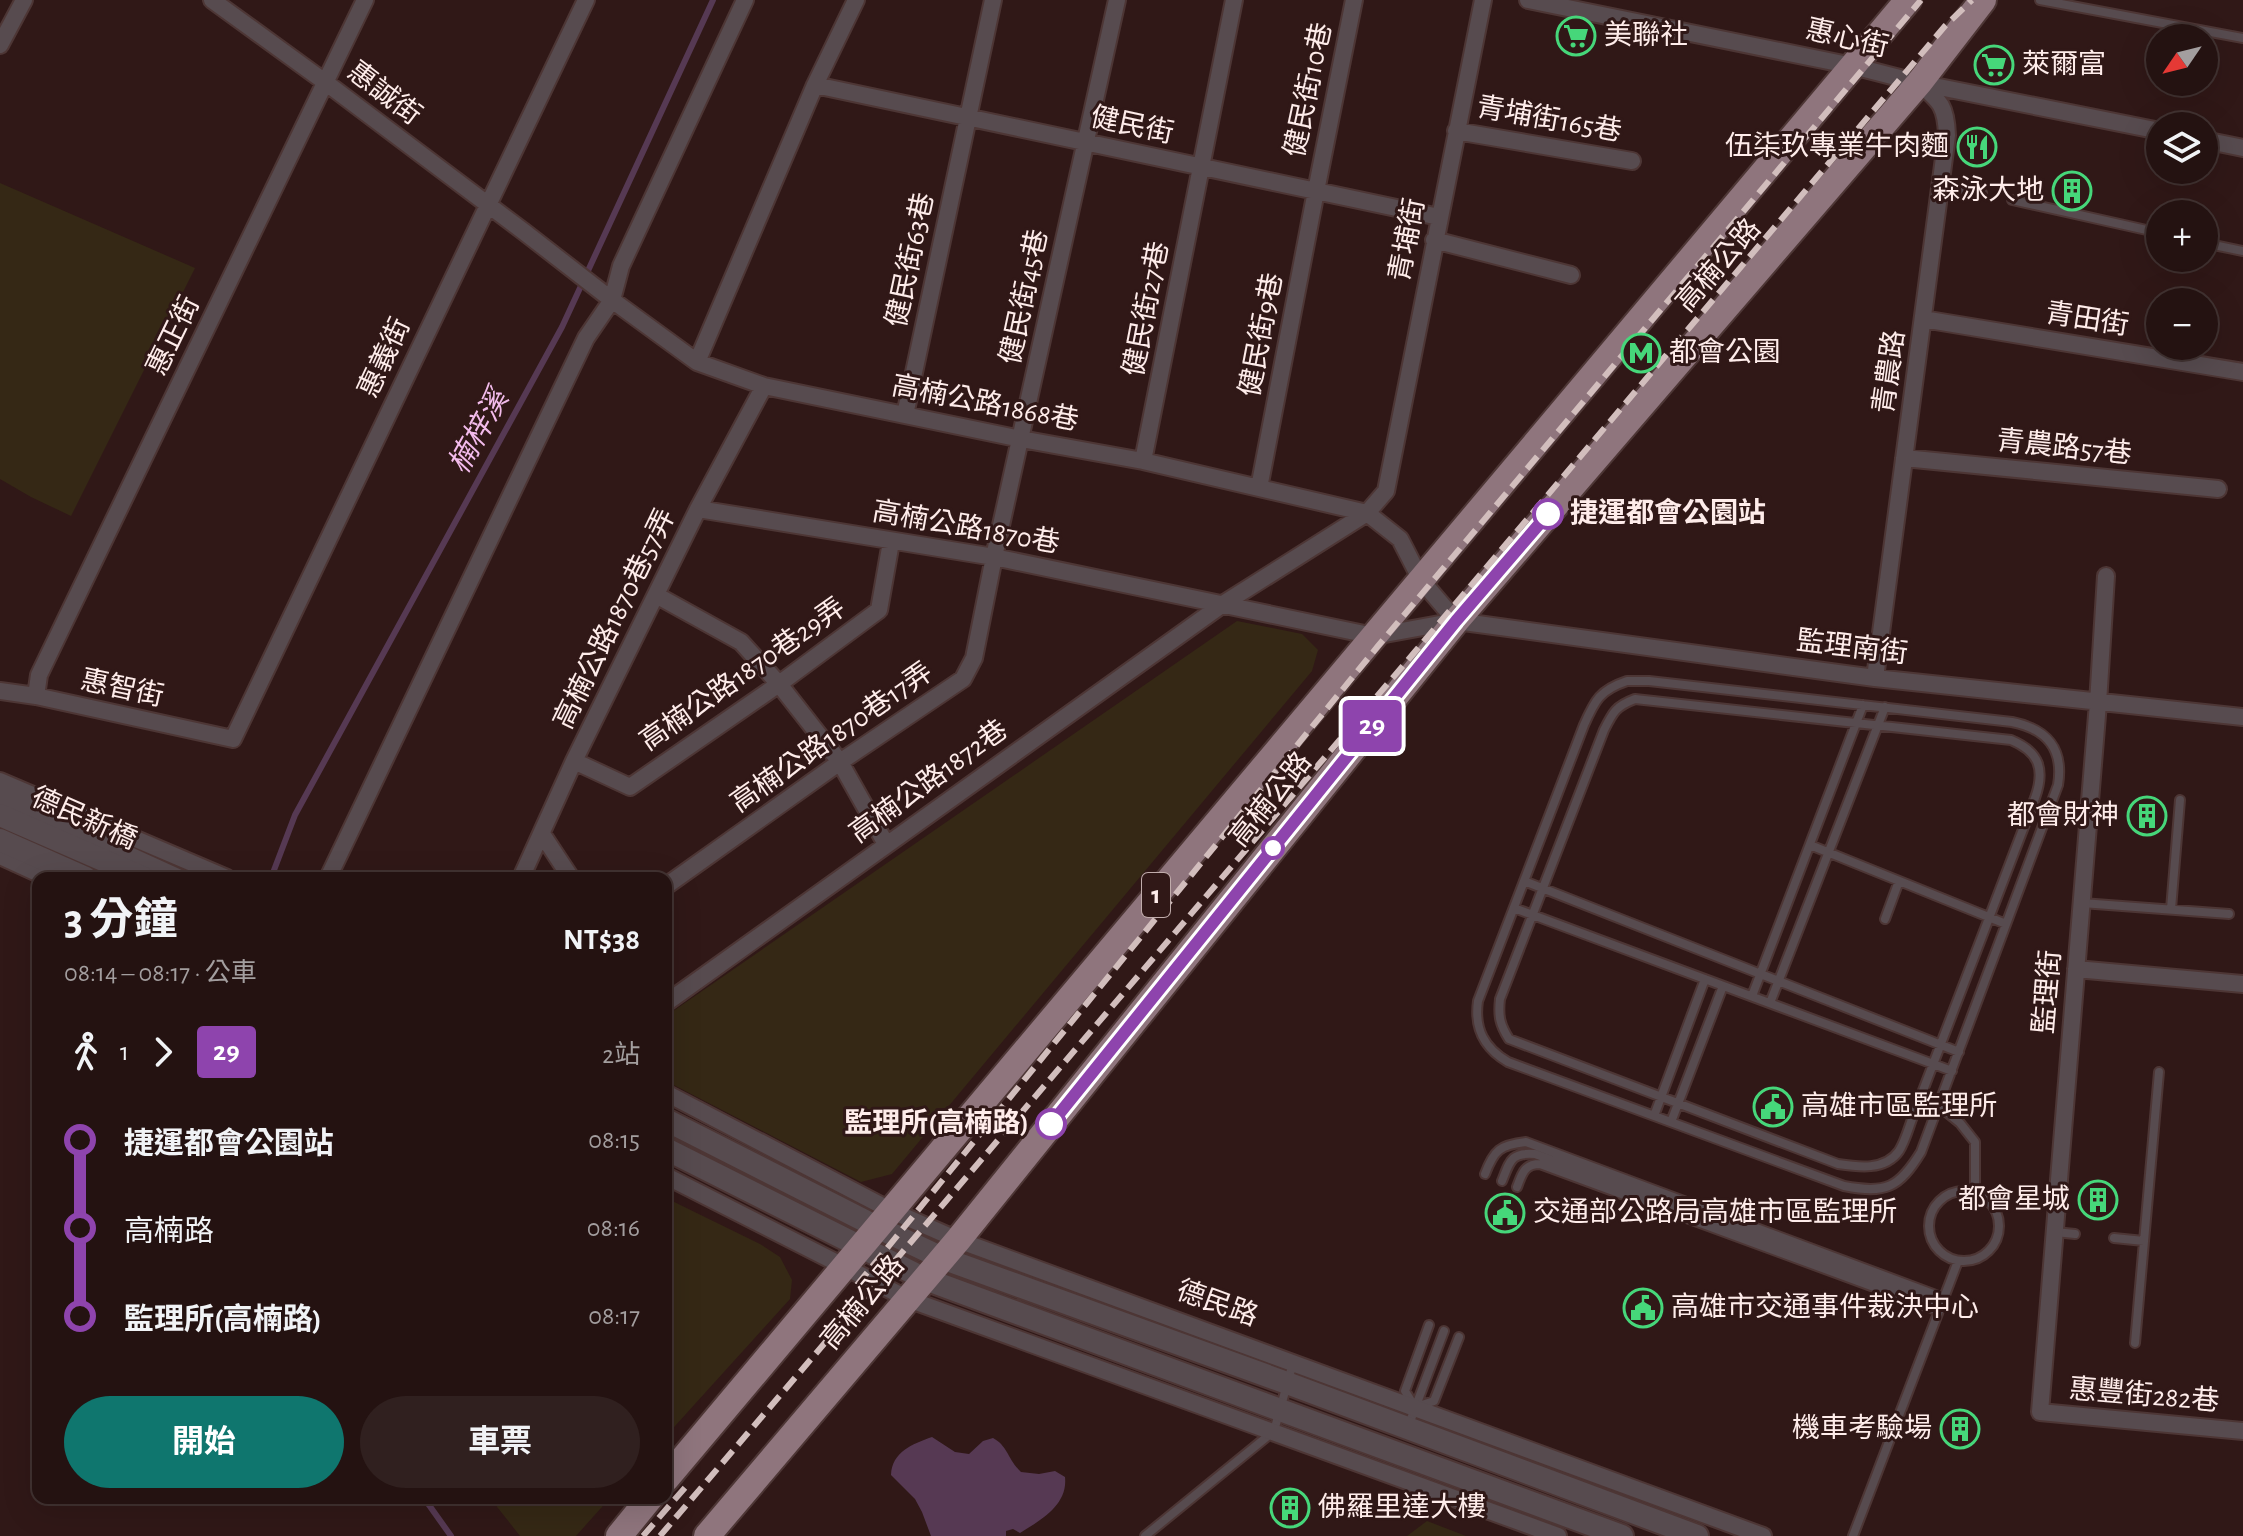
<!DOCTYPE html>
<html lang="zh-TW">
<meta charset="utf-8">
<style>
:root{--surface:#241211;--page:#30201f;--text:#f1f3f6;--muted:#a39e9f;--line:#413231;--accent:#0f766e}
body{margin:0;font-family:"Alegreya Sans","Noto Sans TC",sans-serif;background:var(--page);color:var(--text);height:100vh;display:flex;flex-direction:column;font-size:30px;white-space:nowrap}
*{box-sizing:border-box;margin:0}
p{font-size:26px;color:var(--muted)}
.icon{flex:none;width:44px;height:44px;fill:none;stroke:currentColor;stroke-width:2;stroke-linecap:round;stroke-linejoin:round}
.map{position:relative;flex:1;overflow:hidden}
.drawer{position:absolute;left:32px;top:872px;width:640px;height:632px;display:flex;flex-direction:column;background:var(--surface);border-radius:16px;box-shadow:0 8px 32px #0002,0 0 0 2px var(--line)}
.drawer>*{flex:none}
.badge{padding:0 16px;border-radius:6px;font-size:28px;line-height:52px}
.needle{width:52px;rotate:235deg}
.tools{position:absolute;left:2146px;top:24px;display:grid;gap:16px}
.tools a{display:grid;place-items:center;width:72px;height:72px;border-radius:50%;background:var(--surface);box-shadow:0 8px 32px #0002,0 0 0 2px var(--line);font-size:40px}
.map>.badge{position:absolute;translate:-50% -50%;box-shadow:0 0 0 4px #fff}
.legs{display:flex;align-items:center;gap:12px;height:88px;padding:0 32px;font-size:26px}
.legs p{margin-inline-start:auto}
.overview{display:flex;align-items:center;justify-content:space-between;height:136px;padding:0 32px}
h1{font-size:44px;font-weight:700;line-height:60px}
.primary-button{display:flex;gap:16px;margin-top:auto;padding:16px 32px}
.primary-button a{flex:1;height:92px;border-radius:48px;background:var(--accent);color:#fff;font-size:32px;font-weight:700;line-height:92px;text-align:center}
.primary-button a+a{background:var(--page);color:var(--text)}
ul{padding:0 32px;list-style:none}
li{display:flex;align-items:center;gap:28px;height:88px;font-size:30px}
li i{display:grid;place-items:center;width:12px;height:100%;margin:0 10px;background:currentColor}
li i::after{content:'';width:20px;height:20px;margin:-10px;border:6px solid;border-radius:50%;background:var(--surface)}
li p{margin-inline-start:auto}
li:first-child i{background:linear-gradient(#0000 50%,currentColor 0)}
li:last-child i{background:linear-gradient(currentColor 50%,#0000 0)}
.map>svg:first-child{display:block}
</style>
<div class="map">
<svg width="2243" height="1536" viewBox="0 0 2243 1536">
<rect width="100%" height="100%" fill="#301817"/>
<!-- green -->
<path fill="#352815" d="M0 183 195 268 71 516 31 497 0 479Z
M1237 621 1302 634 1318 650 1312 671 892 1174 861 1182 666 1081V1016Z
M666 1198 760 1244 780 1257 792 1280 790 1299 666 1436Z
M490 1498H610L576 1536H520Z
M1427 1521 1466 1536H1407Z"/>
<!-- water -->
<path fill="#563953" d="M932 1437 955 1452 969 1454 983 1441 993 1438C1008 1446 1008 1460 1021 1472L1039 1474 1055 1471 1065 1477C1068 1505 1041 1520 1020 1533L1013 1529 1006 1531V1536H931L922 1512 915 1499 891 1475C892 1452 912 1444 932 1437Z"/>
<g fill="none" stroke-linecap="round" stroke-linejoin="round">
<!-- stream -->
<path stroke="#563953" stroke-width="6" d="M271 878 295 815 562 327 713 0
M424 1498 451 1536"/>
<!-- service casing -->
<g stroke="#4d3635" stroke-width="12">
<path id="service" d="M2040 0 2243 38
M1941 184 1982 193
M2012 200 2160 233
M2204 243 2243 251
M1627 681H1649L2012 722C2047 729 2064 749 2058 785L1921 1152C1899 1188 1886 1194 1844 1186L1508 1062C1484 1048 1474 1029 1478 1001L1584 725C1595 700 1600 690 1627 681Z
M1635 699 2011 740C2040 752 2045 770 2035 798L1914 1114C1909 1126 1906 1140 1899 1151 1885 1171 1858 1167 1838 1164L1509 1039C1500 1025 1498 1016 1500 999L1604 730C1613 712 1616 706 1635 699Z
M1810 845 2006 924
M1524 881 1959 1052
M2082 903 2229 914
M1514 908 1952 1071
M2171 909 2180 800
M1885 919 1899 881
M1752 996 1863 705
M1770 1003 1885 707
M1939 1106 1960 1123 1975 1142V1192
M1654 1116 1705 979
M1671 1122 1723 986
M1485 1174C1494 1150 1500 1145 1526 1142L1944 1298
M1502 1181C1510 1161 1511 1152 1535 1154L1942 1304
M1517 1187C1522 1174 1524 1164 1540 1164L1939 1311
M1929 1226a35 35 0 1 1 70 0a35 35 0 1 1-70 0Z
M2055 1232 2075 1234
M2114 1238 2144 1241
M2135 1343 2159 1072
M1413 1404 1405 1391 1429 1325
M1419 1406 1434 1401 1459 1337
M1408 1427 1444 1331
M1145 1536 1274 1431 1293 1363
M1853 1536 1958 1261"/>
</g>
<!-- minor casing -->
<g stroke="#4d3635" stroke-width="20">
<path id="minor" d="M212 0 325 82 523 231 612 300 697 362 764 386 1021 439 1143 461 1367 513 1400 539 1421 580 1456 621
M1528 0 1853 66 1919 83 2160 131
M0 45 24 0
M815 85 1439 217
M1456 131 1632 161
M2204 140 2243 148
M1434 240 1571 275
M1923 319 2243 372
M697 362 815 85 856 0
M905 415 993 0
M1904 458 2218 489
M1143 461 1234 0
M1259 488 1316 191 1354 0
M698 509 994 557 1374 636 1456 621 1875 678 2243 717
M2106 576 2098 703 2040 1412 2243 1431
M656 595 741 642 779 684 840 762 886 844
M1875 678 1947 135C1946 107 1941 102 1920 84
M0 691 36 696 233 739 586 0
M36 696 39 675 65 621 365 0
M574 761 630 787 779 684 879 610 891 542
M0 781 227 878
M0 796 180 878
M542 834 571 878
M0 856 48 878
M328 878 586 338 612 300 621 266 745 0
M521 878 574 761 698 509 764 386
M666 886 840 762 963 679 974 658 994 557 1117 0
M2076 969 2243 984
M666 1003 1223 604 1367 513 1386 491 1483 0
M666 1093 892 1211 958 1240 1763 1536
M666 1176 908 1299 1558 1536"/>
</g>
<!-- tertiary casing -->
<g stroke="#4d3635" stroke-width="26">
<path id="tertiary" d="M0 815 144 878
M0 840 86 878
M666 1120 877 1227 942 1258 1287 1383 1697 1536
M666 1149 925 1279 1622 1536"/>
</g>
<!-- primary casing -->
<g stroke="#4d3635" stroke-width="30">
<path id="primary" d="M666 1479 1908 0
M619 1536 650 1498
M707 1536 958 1240 1456 621 1919 83 1983 0"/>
</g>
<!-- service -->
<use href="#service" stroke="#574b4f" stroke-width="8"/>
<!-- minor -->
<use href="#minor" stroke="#574b4f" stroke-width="16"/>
<!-- tertiary -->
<use href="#tertiary" stroke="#574b4f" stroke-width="22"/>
<!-- primary -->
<use href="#primary" stroke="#8f757d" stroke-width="26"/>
<!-- rail -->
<path stroke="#d2bebd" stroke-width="6" stroke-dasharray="16 8" stroke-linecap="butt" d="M857 1285 1378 646 1921 0
M643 1536 689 1483
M660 1536 1413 654 1945 26 1972 0"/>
</g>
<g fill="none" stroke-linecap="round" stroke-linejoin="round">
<!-- line-1 casing -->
<g stroke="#fff" stroke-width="18">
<path id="line-1" d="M1051 1124 1456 621 1548 514"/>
</g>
<!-- line-1 -->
<use href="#line-1" stroke="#8e44ad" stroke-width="12"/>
</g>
<!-- icons -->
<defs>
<g id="supermarket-ring" transform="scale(2)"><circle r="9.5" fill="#301817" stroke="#46d77a" stroke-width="1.5"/><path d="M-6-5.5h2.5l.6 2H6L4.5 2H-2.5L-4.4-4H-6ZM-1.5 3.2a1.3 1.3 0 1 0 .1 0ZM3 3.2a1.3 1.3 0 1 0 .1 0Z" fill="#46d77a"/></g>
<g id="restaurant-ring" transform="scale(2)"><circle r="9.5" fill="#301817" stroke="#46d77a" stroke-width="1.5"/><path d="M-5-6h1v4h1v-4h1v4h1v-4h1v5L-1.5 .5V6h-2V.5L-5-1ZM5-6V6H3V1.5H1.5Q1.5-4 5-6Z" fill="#46d77a"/></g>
<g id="building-ring" transform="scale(2)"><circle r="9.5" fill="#301817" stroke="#46d77a" stroke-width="1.5"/><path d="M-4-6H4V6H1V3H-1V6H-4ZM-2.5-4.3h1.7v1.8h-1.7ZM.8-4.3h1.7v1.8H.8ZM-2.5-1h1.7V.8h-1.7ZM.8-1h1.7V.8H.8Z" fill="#46d77a"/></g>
<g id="metro-ring" transform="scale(2)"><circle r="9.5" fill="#301817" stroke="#46d77a" stroke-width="1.5"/><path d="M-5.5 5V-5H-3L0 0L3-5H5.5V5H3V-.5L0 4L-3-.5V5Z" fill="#46d77a"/></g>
<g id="civic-ring" transform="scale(2)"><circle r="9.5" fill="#301817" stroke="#46d77a" stroke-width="1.5"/><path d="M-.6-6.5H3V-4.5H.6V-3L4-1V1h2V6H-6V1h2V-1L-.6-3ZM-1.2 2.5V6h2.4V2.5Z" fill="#46d77a"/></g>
</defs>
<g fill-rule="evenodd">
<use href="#supermarket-ring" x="1576" y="36"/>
<use href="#supermarket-ring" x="1994" y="65"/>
<use href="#restaurant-ring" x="1977" y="147"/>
<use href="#building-ring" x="2072" y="191"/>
<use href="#metro-ring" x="1641" y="353"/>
<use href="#building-ring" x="2147" y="816"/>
<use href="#civic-ring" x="1773" y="1107"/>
<use href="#building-ring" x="2098" y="1200"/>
<use href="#civic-ring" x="1505" y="1213"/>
<use href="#civic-ring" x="1643" y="1308"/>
<use href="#building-ring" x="1960" y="1429"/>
<use href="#building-ring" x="1290" y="1508"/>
</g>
<!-- markers -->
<g fill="#fff" stroke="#8e44ad" stroke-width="4">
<circle cx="1548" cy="514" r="14"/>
<circle cx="1273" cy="848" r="10"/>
<circle cx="1051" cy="1124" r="14"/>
</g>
<g text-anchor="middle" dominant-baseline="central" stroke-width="6" stroke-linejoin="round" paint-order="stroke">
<!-- shield labels -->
<rect fill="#301817" stroke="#c0acab" stroke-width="2" x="1142" y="873" width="28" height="44" rx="6"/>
<g font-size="26" font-weight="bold" fill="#feecea">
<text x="1156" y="895">1</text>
</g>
<!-- poi labels -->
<g font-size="28" fill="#feecea" stroke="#301817" text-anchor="start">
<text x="1604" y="36">美聯社</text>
<text x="2022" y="65">萊爾富</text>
<text x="1949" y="147" text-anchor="end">伍柒玖專業牛肉麵</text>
<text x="2044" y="191" text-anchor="end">森泳大地</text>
<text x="1669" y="353">都會公園</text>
<text x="2119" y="816" text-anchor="end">都會財神</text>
<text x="1801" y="1107">高雄市區監理所</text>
<text x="2070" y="1200" text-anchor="end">都會星城</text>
<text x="1533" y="1213">交通部公路局高雄市區監理所</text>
<text x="1671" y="1308">高雄市交通事件裁決中心</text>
<text x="1932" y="1429" text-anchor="end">機車考驗場</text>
<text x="1318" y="1508">佛羅里達大樓</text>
</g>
<!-- street labels -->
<g font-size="28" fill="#feecea" stroke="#301817">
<text transform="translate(1847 39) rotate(13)">惠心街</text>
<text transform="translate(1309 90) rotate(-78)">健民街10巷</text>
<text transform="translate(384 94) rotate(37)">惠誠街</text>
<text transform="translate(1549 120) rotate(10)">青埔街165巷</text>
<text transform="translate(1132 126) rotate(12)">健民街</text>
<text transform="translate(1408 240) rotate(-79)">青埔街</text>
<text transform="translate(911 260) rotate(-78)">健民街63巷</text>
<text transform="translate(1719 266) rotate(-49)">高楠公路</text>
<text transform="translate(1025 297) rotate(-78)">健民街45巷</text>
<text transform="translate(1147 309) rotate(-79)">健民街27巷</text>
<text transform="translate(2087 320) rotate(9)">青田街</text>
<text transform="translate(1262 335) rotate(-79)">健民街9巷</text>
<text transform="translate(174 336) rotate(-64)">惠正街</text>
<text transform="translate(385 358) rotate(-65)">惠義街</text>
<text transform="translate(1890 372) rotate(-82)">青農路</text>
<text transform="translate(985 404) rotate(11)">高楠公路1868巷</text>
<text transform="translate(2064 448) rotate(6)">青農路57巷</text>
<text transform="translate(966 528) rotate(10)">高楠公路1870巷</text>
<text transform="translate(615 619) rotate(-64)">高楠公路1870巷57弄</text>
<text transform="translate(1852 648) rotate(7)">監理南街</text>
<text transform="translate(743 675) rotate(-35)">高楠公路1870巷29弄</text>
<text transform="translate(122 689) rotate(12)">惠智街</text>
<text transform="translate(832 738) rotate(-35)">高楠公路1870巷17弄</text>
<text transform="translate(929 782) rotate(-36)">高楠公路1872巷</text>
<text transform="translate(1271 800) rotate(-51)">高楠公路</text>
<text transform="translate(84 819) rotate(24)">德民新橋</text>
<text transform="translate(2048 992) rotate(-85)">監理街</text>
<text transform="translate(863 1303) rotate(-50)">高楠公路</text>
<text transform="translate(1217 1304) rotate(20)">德民路</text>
<text transform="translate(2144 1396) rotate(5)">惠豐街282巷</text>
</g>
<!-- stop labels -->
<g font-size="28" font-weight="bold" fill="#feecea" stroke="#301817" text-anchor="start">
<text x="1570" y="514">捷運都會公園站</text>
<text x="1029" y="1124" text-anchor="end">監理所(高楠路)</text>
</g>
<!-- water labels -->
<g font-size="30" font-style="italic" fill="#f2bbeb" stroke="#301817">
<text transform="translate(479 432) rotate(-61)">楠梓溪</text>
</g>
</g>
</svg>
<div class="tools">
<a><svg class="needle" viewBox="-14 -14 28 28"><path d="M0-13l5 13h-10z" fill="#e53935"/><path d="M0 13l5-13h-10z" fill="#a39e9f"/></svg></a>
<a><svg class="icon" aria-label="layers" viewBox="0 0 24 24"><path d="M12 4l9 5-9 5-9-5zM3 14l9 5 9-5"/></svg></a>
<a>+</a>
<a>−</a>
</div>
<b class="badge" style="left:1372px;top:726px;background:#8e44ad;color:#fff">29</b>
<section class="drawer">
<div class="overview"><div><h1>3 分鐘</h1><p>08:14 – 08:17 · 公車</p></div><b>NT$38</b></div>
<div class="legs"><svg class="icon" aria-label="walk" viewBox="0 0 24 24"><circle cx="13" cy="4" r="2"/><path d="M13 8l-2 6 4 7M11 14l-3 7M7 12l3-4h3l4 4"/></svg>1<svg class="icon" aria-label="forward" viewBox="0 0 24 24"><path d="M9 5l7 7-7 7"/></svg><b class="badge" style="background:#8e44ad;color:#fff">29</b><p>2站</p></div>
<ul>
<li><i style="color:#8e44ad"></i><b>捷運都會公園站</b><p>08:15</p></li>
<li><i style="color:#8e44ad"></i><span>高楠路</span><p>08:16</p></li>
<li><i style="color:#8e44ad"></i><b>監理所(高楠路)</b><p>08:17</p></li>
</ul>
<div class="primary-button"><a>開始</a><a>車票</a></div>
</section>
</div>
